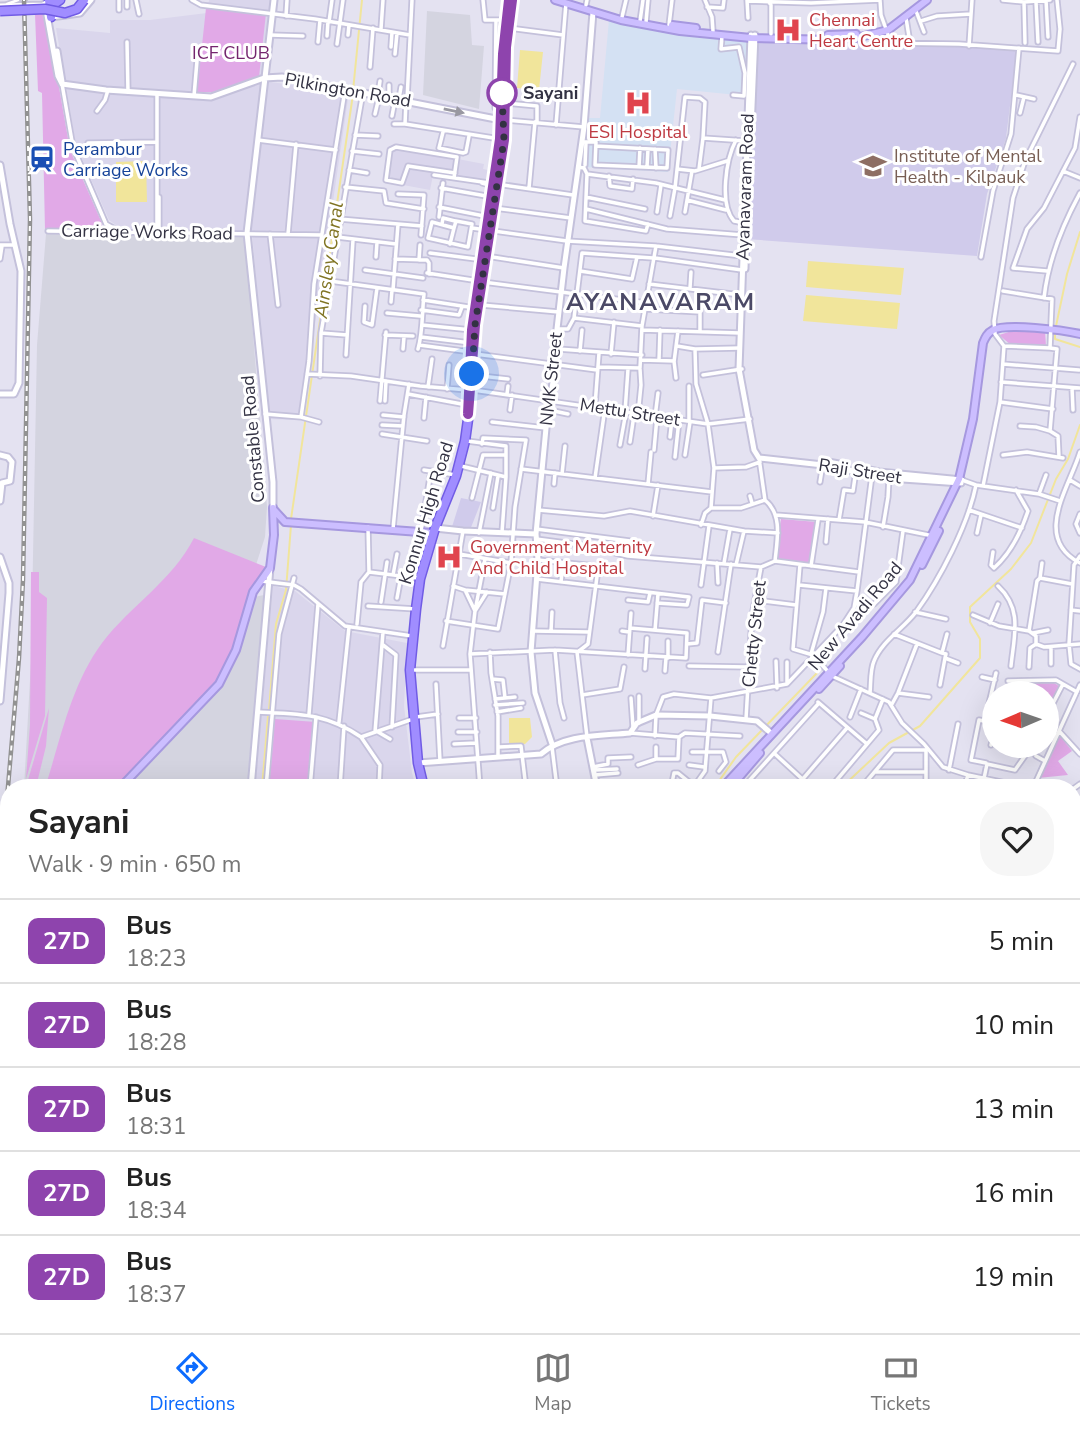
<!DOCTYPE html>
<meta charset="utf-8">
<style>
:root{--surface:#fff;--page:#f6f6f6;--text:#222;--muted:#767676;--line:#e0e0e0;--accent:#0c6bfe}
body{margin:0;font-family:"Nunito Sans",sans-serif;background:var(--page);color:var(--text);height:100vh;display:flex;flex-direction:column;font-size:26px;white-space:nowrap}
*{box-sizing:border-box;margin:0}
p{font-size:23px;color:var(--muted)}
.icon{flex:none;width:38px;height:38px;fill:none;stroke:currentColor;stroke-width:2;stroke-linecap:round;stroke-linejoin:round}
.map{position:relative;flex:1;overflow:hidden}
.panel{position:absolute;left:0px;top:779px;width:1082px;height:555px;display:flex;flex-direction:column;background:var(--surface);border-radius:28px 28px 0 0;box-shadow:0 7px 28px #0002}
.panel>*{flex:none}
.badge{padding:0 14px;border-radius:10px;font-size:24px;line-height:46px}
.needle{width:46px;rotate:268deg}
.buttons{position:absolute;left:982px;top:681px;display:grid;gap:14px}
.buttons a{display:grid;place-items:center;width:77px;height:77px;border-radius:50%;background:var(--surface);box-shadow:0 7px 28px #0002;font-size:35px}
.you{position:absolute;width:35px;height:35px;margin:-18px;border:5px solid #fff;border-radius:50%;background:#1a73e8;box-shadow:0 0 0 10px #1a73e833}
.map>.badge{position:absolute;translate:-50% -50%;box-shadow:0 0 0 4px #fff}
.round{display:grid;place-items:center;flex:none;width:74px;height:74px;border-radius:28px;background:var(--page)}
.overview{display:flex;align-items:center;justify-content:space-between;height:119px;padding:0 28px}
h1{font-size:33px;font-weight:700;line-height:52px}
ul{padding:0;list-style:none}
li{display:flex;align-items:center;gap:21px;height:84px;padding:0 28px;border-top:2px solid var(--line)}
li div{flex:1}
li b{display:block;font-size:26px}
li em{font-style:normal}
li .badge{min-width:77px;font-weight:700;text-align:center}
.dock{display:flex;justify-content:space-around;align-items:center;height:98px;border-top:2px solid var(--line);background:var(--surface);font-size:19px;color:var(--muted)}
.dock a{display:grid;justify-items:center;gap:4px}
.dock .on{color:var(--accent)}
.map>svg:first-child{display:block}
</style>
<div class="map">
<svg width="1080" height="1333" viewBox="0 0 1080 1333">
<rect width="100%" height="100%" fill="#e4e2f1"/>
<!-- residential -->
<path fill="#dad6ec" d="M209 0H271L262 81 349 92 301 420 268 419 252 232 123 230 109 220 76 145 56 28 110 33V20H150L207 13Z
M389 146 484 164 483 169 493 171 490 187 433 175 430 190 387 182Z
M273 586 295 591 345 631 407 643 404 706 412 773 416 787 255 788Z
M631 1325H771L772 1333H630Z"/>
<!-- industrial -->
<path fill="#d4d4e0" d="M427 11 470 15 472 45 484 46 479 109 423 95Z
M46 234 245 235 267 507 265 537 245 599 264 595 247 787 24 788 31 662 37 345Z
M9 1094V1325H35V1333H0V1195Z
M1073 1148H1080V1231H1073Z"/>
<!-- education -->
<path fill="#d0cbeb" d="M762 39 1017 49 1006 138 987 194 977 256 746 239 755 50Z
M461 498 481 502 470 530H451Z"/>
<!-- medical -->
<path fill="#d4e1f3" d="M609 20 682 33 750 40 747 96 677 89 668 172 583 167 587 118H600Z
M401 1325H484L481 1333H398Z"/>
<!-- green -->
<path fill="#e1a9e7" d="M206 8 266 13 259 77 213 92H197Z
M46 13 70 150 101 221 103 230H45L42 93 38 91 35 14Z
M1012 331H1045L1046 346 1011 345 999 335Z
M781 519 817 522 811 564 775 560Z
M194 538 266 567 250 592 234 650 217 684 116 787 45 788C61 738 71 685 102 643 131 605 172 581 194 538Z
M31 572H39V592L47 598 45 716 26 779 30 725Z
M1054 683 1059 686 1047 710 1046 693H1009L1010 684Z
M49 708 46 746 36 787H26Z
M275 719 316 722 310 787 269 788Z
M1058 737H1061L1072 751 1058 761 1068 775 1038 778Z
M1073 1235H1080V1333L1017 1332V1325H1073Z
M539 1325H630L629 1333H537Z"/>
<!-- water -->
<path fill="#f1e59b" d="M520 50 543 52 539 90 517 88Z
M146 161 147 202H116V162Z
M808 261 904 268 901 295 806 287Z
M806 295 900 303 897 329 803 321Z
M509 718H530L532 737 525 744 509 746Z"/>
<g fill="none" stroke-linecap="round" stroke-linejoin="round">
<!-- stream -->
<path stroke="#f1e59b" stroke-width="2" d="M1056 326 1067 274 1080 232
M1055 332V339L1080 347
M291 519 352 101 362 0
M269 710 276 624 286 590 291 525
M262 788 268 716
M714 788 736 757 817 673
M841 788 889 743 920 726 980 658V639L970 622V607L1011 569 1031 543 1056 479 1068 459 1080 425
M776 1325V1333"/>
<!-- pedestrian-tunnel -->
<path stroke="#c1bfce" stroke-width="2.5" stroke-dasharray="2.5 1.5" stroke-linecap="butt" d="M18 0H28"/>
<!-- pedestrian casing -->
<g stroke="#c4c1db" stroke-width="6">
<path id="pedestrian" d="M7 4 18 0"/>
</g>
<!-- minor casing -->
<g stroke="#c4c1db" stroke-width="7">
<path id="minor" d="M119 0V10
M127 0V7
M136 0 139 14
M192 0 201 5 315 19 410 35
M483 0 485 20H506
M705 0 712 17 713 31
M747 0 748 18
M767 0 771 5V34
M880 0 881 15 891 43 959 44 1058 51 1060 29 1057 0
M1003 0 1024 2 1050 0
M1046 0 1048 37
M747 1 811 3 880 0
M1024 2 1025 43
M1036 2 1038 42
M586 5 587 0
M707 7 723 8 724 0
M916 11 924 32
M286 16 287 0
M622 17 626 0
M906 18 910 43
M640 21 643 0
M921 21 937 16 971 14
M329 22 332 0
M646 22 648 0
M669 25 672 0
M509 28 563 35
M381 29 383 0
M270 35 303 36
M348 35 349 25
M327 36 328 21
M722 36 721 49 739 47 745 73 744 96 733 95
M127 42 128 92
M318 42 320 20
M337 44 343 0
M969 46 972 0
M391 47 392 32
M395 54 397 33
M370 67 373 28
M62 84 73 147 106 224 119 231
M389 85V97
M378 95 380 81
M1016 95 1034 99
M194 96 198 49
M399 99 401 87
M407 100 412 0
M406 101 405 124 500 139
M506 103 537 106V122
M495 108 496 20
M97 111 105 100 108 90
M1020 113 1024 97
M375 114 379 97
M392 116 395 100
M506 120 584 127
M394 124H405
M556 125 566 3
M443 132 439 148 463 153 466 152 469 136
M355 135 378 136
M258 140 336 150
M736 140C726 159 719 204 734 221L745 223
M582 142H596L595 165 667 168 668 150 596 146
M88 143 157 142
M655 149 656 168
M352 151 379 154
M585 165 586 142
M578 167 584 168 587 174 585 221 646 231 648 224
M639 167 640 148
M647 167 648 149
M677 169 695 171 727 161
M699 169 703 138 747 141
M349 170 367 173
M1063 171 1080 178
M587 174 656 183 725 200
M434 175 573 195
M609 176 610 186 632 189 633 179
M454 178 457 157 396 147 390 150 386 180 402 183 408 166 455 173
M482 183 496 187
M345 187 384 191 386 203 424 209
M441 188 492 197
M529 188 535 122
M398 194 424 195 421 235
M159 197V232
M586 197 645 209
M687 200 726 210
M439 207 489 217
M494 208 571 218
M586 209 667 229 743 235
M657 212 661 185
M685 212 692 171
M670 216 675 188 685 97 700 98 705 102 703 138
M439 217 443 183
M339 219 422 226
M456 221 472 224 468 247 428 238 432 222 454 228Z
M442 224 443 218 455 221
M472 228 567 241 656 246 742 256
M48 231 322 235
M157 233V94
M270 234 278 305
M288 234 296 144
M337 237 396 244
M450 244 454 228
M0 245H15
M430 253 484 260
M486 256 564 268
M376 257 377 242
M981 257 993 191 1011 134 1019 48
M655 258 742 270
M0 259 2 246
M395 259 427 260 429 263V274
M419 260 420 245
M365 270 423 278
M580 271 632 279 637 257
M1047 271 1013 268 1027 229 1044 208 1075 148 1080 117
M427 273 479 281
M330 281 424 294C422 312 423 332 418 349
M483 282 647 303
M649 284 741 295
M690 288 691 272
M393 290 398 224
M1003 291 1052 299 1050 348 1057 349 1050 431 1058 436 1059 457
M1044 298C1048 261 1062 226 1080 193
M423 300 475 308
M391 302 392 290
M481 305 559 312
M365 306 364 322 372 325 377 288
M646 309 700 312V331
M421 310 459 315 462 307
M387 313 420 316
M574 318 642 326
M422 325 472 330
M558 329H568L574 318 582 253 653 258
M642 330 740 333
M321 333 347 335
M385 335 413 336
M421 337 471 343
M419 345 471 352
M677 346 695 349 740 348
M1004 346 1050 348
M403 349 404 337
M558 349 642 355
M695 349 696 384 708 424 714 468 711 508 705 513 701 525
M580 351 582 330
M475 354 597 370
M611 354 614 322
M346 355 353 240
M642 360 674 361 676 378
M659 360 660 330
M674 362 678 331
M1003 364 1079 370
M598 367 640 368 642 326 656 246
M307 374 351 376 420 386 468 390
M472 375 508 379
M703 375 742 369
M320 376 321 333 363 92
M1001 382 1080 388
M428 387 432 359
M1072 388 1073 410
M447 389 449 365
M473 390 708 424 750 419
M408 394 467 405
M507 394 508 386
M380 401 386 332
M385 401 386 381
M1000 402 1053 409
M595 406 599 353
M510 410 512 395
M549 410 568 414
M625 412 628 369
M265 414 301 417 309 361 314 284 345 90
M383 415 404 417
M638 415 641 385 640 369
M301 417 319 422
M655 417 658 393
M424 418 426 397
M689 421V386
M492 422 546 428
M382 425 403 426
M1020 426 1036 427 1050 431
M382 434 427 441
M670 437 672 419
M467 441 506 446V477L502 532
M630 442 634 415
M620 445 626 412
M654 450 657 417
M1080 452C1069 488 1032 538 1080 563
M685 455 690 422
M1003 455 1027 452 1063 458
M675 457 679 420
M461 466 506 477
M714 468 746 467 760 462
M521 469 712 492
M424 470 456 475
M562 474 565 446
M595 478 605 408
M962 480 976 485 1039 494 1060 501
M1070 480 1080 486
M820 482 823 463
M554 484 555 473
M648 484 651 452
M983 486 1000 402 1004 346 995 334 994 321 1013 198 1025 161 1073 64
M1039 494 1046 475
M750 496 752 503
M472 498 483 455H505
M493 508 498 476
M711 508H741L765 500
M538 510 604 516 630 511 744 531 778 533
M969 510 1022 528
M1080 514 1076 524 1080 533
M776 515 865 522 933 536
M653 516 658 485
M839 520 844 490 853 491 856 470
M883 527 888 497 889 477
M393 529 404 415 409 384
M536 529 630 541
M421 531 431 471
M479 533 491 473
M977 533 981 515
M536 539 582 545 628 556 761 567
M826 542 828 519
M993 552 991 565 994 568C1010 554 1021 532 1028 511L1016 490
M459 554 511 563
M1080 556 1074 565 1069 644 1071 664 1080 669
M485 559 475 611 487 592
M538 560 596 566 598 569 588 644 579 651
M775 561 859 572
M717 563 718 583
M724 563 730 529
M1042 563 1040 578 1072 584
M736 565 744 531
M800 565 793 649 813 655 832 676 889 702 902 723 924 744 943 767 968 775 1030 788
M811 566 818 520
M369 572 418 578
M393 575 397 554
M1040 578 1037 581 1029 631 1036 636V644L1044 647 1080 644
M537 579 689 597 687 605 657 603
M261 581 294 585 301 589 345 626 412 636
M561 582 563 563
M701 585 709 526
M799 585 857 591
M453 586 465 590 475 611 470 654 480 788
M998 586C1023 609 1014 636 1011 666
M465 590 505 594
M397 598 401 576
M628 600 648 602 650 593
M764 601 796 605
M381 602 387 562
M855 604H874L896 582 903 531
M368 606 416 609
M1071 610 1080 611
M915 612 946 619
M973 615 999 626 1029 631
M446 621 498 629 511 563 515 507 526 440 483 438 482 444
M990 623 998 604
M357 624 361 582 369 572 368 527
M655 630 658 594
M533 631 589 632
M551 631 552 612
M622 631 629 632
M1033 633 1048 630
M894 634 942 653 946 654 945 658 958 663
M687 644 697 643 702 600 726 603
M383 645 396 655 392 727
M443 646 463 531
M1051 647V664
M555 650 560 703 564 718
M490 652 491 673 498 716V757
M577 652 587 737
M718 652 731 564
M942 653 947 634
M470 654 555 650 686 658 687 633 630 628
M811 654 823 612 826 588
M628 655 631 613
M668 658V641
M776 661 777 688
M689 666 748 667
M1029 667 1030 648 1036 644
M645 669 647 638
M412 670H471
M665 671 666 658
M982 677 995 680
M492 679 503 680 505 698
M1008 681 1056 680 1077 692
M787 682V662
M436 684 440 761
M940 685 945 658
M870 693C871 683 870 670 874 661 882 641 903 629 916 612 940 579 968 525 976 485
M898 693 929 697
M582 695 620 689 624 667
M631 698 633 727
M495 699 515 697
M818 702 867 744
M892 704 898 693 917 644
M495 705 523 703
M258 712C300 714 325 713 361 737L410 720
M497 712 521 708
M861 713 875 719
M309 714 318 604
M416 717 438 714
M850 717 861 689
M1046 717 1063 684
M459 718H476
M746 719 752 616 761 567 775 561C777 540 783 515 765 500L759 458
M985 721 996 673
M339 722 349 627
M639 723V696
M375 732 383 632
M378 732 390 739
M458 732H477
M1060 732 1080 754
M630 733 679 737 685 733 740 736
M655 736 656 715 663 697 674 694 711 698 787 684 843 625 854 608 857 591 872 475
M361 737 380 765 379 788
M454 744 476 743
M991 745 994 733
M1015 746 1014 750 1025 754
M499 747 521 746 526 788
M552 747 557 788
M656 747V759
M692 752H723L726 762 719 771
M775 754 812 788
M1036 756 1045 761
M986 763 971 760 979 720 994 723
M638 765 656 759H678L679 737
M689 765 704 767
M593 767 608 764V758L631 757
M594 770 617 769
M949 770 958 724
M875 772H926
M595 775 618 773
M748 782 819 703
M426 787 470 785
M266 788 279 634 294 578
M310 788 316 717
M340 788 344 726
M616 788 615 785H635
M647 788 648 785 670 786
M671 788 674 773H678L694 786
M693 788 705 771 711 698
M795 788 847 728
M830 788 879 730 875 719 883 699
M861 788 893 750H926
M926 788V751
M964 788 968 775
M982 788 987 764 1015 770 1032 746
M1033 788 1080 685
M1073 789 1080 784
M1073 823 1080 821
M1073 890H1080
M1073 916H1080
M1073 971H1080
M1079 971 1080 926
M1079 1109V1003
M1073 1122H1080
M1073 1146 1080 1147
M1073 1233H1080
M136 1325 137 1333
M243 1325 254 1327
M897 1325V1333
M964 1325V1333
M510 1328 524 1333
M106 1330H136
M224 1332 226 1325
M79 1333 81 1325
M158 1333 159 1325
M175 1333 176 1325
M253 1333 255 1325
M268 1333 270 1325
M320 1333 321 1325
M343 1333 345 1325
M358 1333 361 1325
M400 1333 403 1325
M528 1333 531 1325
M660 1333 661 1325
M687 1333 688 1325
M704 1333 705 1325
M720 1333 722 1325
M737 1333 738 1325
M754 1333 755 1325
M929 1333V1325
M989 1333V1325
M1016 1333V1325"/>
</g>
<!-- tertiary casing -->
<g stroke="#c4c1db" stroke-width="9">
<path id="tertiary" d="M0 6 43 5 46 3
M47 15 58 76 62 84
M51 17 80 13 91 0
M751 35 739 369 754 450 759 458 823 465 888 478 961 483
M57 51 62 82
M62 84 106 90 211 97 264 78 282 77 501 120
M751 130 755 35
M0 165 10 224 21 271 19 383 14 394H0
M745 269 747 209
M0 455 8 457 12 462 10 481 2 483 0 501
M823 461 844 465
M860 468 879 472 962 480
M273 508V482L247 233 274 0
M435 528 463 531 536 534
M0 557 9 583V593L0 701
M587 738 597 788
M552 744 535 693 531 652 538 560 536 534 546 428 558 349 557 329 564 268 584 127 593 12
M418 763 541 754C564 734 600 736 630 733L637 723 656 715 710 716 757 721 772 734
M251 788 270 568
M1073 855 1080 854
M1073 859 1080 858
M198 1333 202 1325
M803 1333V1325"/>
</g>
<!-- secondary casing -->
<g stroke="#a698df" stroke-width="10">
<path id="secondary" d="M555 0 621 20 680 31 751 38 835 40 856 38 888 30 927 0
M672 25 696 28
M828 35 856 34
M274 510 285 522 433 533
M922 565 939 531
M819 689 840 666
M120 788 219 684 236 650 253 592 270 568 274 535 273 508
M722 788 862 637 910 580 959 479 973 419 983 343C985 338 987 333 993 330 1006 323 1063 330 1080 334
M730 788 760 753
M1073 1109H1080
M1073 1116H1080
M505 1325H506
M510 1327 511 1325
M33 1333 34 1325
M391 1333 394 1325"/>
</g>
<!-- primary casing -->
<g stroke="#715ce5" stroke-width="11">
<path id="primary" d="M49 0 51 17
M51 6 60 0
M424 788 418 763 410 670 416 609 420 579 435 528 456 476 465 441 470 405 475 325 504 140 506 47 512 0
M495 1325 508 1332"/>
</g>
<!-- pedestrian -->
<use href="#pedestrian" stroke="#fff" stroke-width="2.5"/>
<!-- minor -->
<use href="#minor" stroke="#fff" stroke-width="3.5"/>
<!-- tertiary -->
<use href="#tertiary" stroke="#fff" stroke-width="5"/>
<!-- secondary -->
<use href="#secondary" stroke="#ccbeff" stroke-width="6"/>
<!-- primary -->
<use href="#primary" stroke="#a08dff" stroke-width="8"/>
<!-- rail casing -->
<g stroke="#929292" stroke-width="4.5">
<path id="rail" d="M0 880 19 658 23 580 30 219 24 0
M0 959 8 869
M0 982 3 950"/>
</g>
<!-- rail -->
<use href="#rail" stroke="#fff" stroke-width="2" stroke-dasharray="5" stroke-linecap="butt"/>
<!-- secondary-bridge casing -->
<g stroke="#a698df" stroke-width="10" stroke-linecap="butt">
<path id="secondary-bridge" d="M0 854 9 855"/>
</g>
<!-- primary-bridge casing -->
<g stroke="#715ce5" stroke-width="11" stroke-linecap="butt">
<path id="primary-bridge" d="M0 11 45 9 65 13 77 9 84 0"/>
</g>
<!-- secondary-bridge -->
<use href="#secondary-bridge" stroke="#ccbeff" stroke-width="6"/>
<!-- primary-bridge -->
<use href="#primary-bridge" stroke="#a08dff" stroke-width="8"/>
</g>
<!-- one-way arrows -->
<defs><path id="oneway-solid" d="M-6-.8H1V-3.2L6.5 0L1 3.2V.8H-6Z" transform="scale(1.75)"/></defs>
<use fill="#9998a1" href="#oneway-solid" transform="translate(454 111) rotate(12)"/>
<g fill="none" stroke-linecap="round" stroke-linejoin="round">
<!-- line casing -->
<g stroke="#fff" stroke-width="16">
<path id="line" d="M509 0 503 54 500 139 472 330 468 414 475 325 504 140 506 47 512 0"/>
</g>
<!-- line -->
<use href="#line" stroke="#8e44ad" stroke-width="10"/>
<!-- walk -->
<path stroke="#333243" stroke-width="7" stroke-dasharray="0 12.6" d="M472 374 475 325 504 140 502 93"/>
</g>
<!-- icons -->
<defs>
<g id="hospital-bare" transform="scale(2.1)"><path d="M-5-5h3v3.5h4V-5h3V5h-3V1.5h-4V5h-3Z" fill="#e0444e" stroke="#fff" stroke-width="2.5" paint-order="stroke"/></g>
<g id="station-bare" transform="scale(2.1)"><path d="M-3-6H3Q5-6 5-4V2Q5 4 3 4L4.5 6H3L1.5 4h-3L-3 6H-4.5L-3 4Q-5 4-5 2V-4Q-5-6-3-6ZM-3.5-4v3h7v-3ZM-3.5 1v1.5H-2V1ZM2 1v1.5H3.5V1Z" fill="#1a4fb4" stroke="#fff" stroke-width="2.5" paint-order="stroke"/></g>
<g id="university-bare" transform="scale(2.1)"><path d="M0-5L7-2L0 1L-7-2ZM-4 1L0 2.5L4 1V4Q0 6-4 4Z" fill="#8d6e63" stroke="#fff" stroke-width="2.5" paint-order="stroke"/></g>
</defs>
<g fill-rule="evenodd">
<use href="#hospital-bare" x="788" y="30"/>
<use href="#hospital-bare" x="638" y="103"/>
<use href="#station-bare" x="42" y="159"/>
<use href="#university-bare" x="873" y="166"/>
<use href="#hospital-bare" x="449" y="557"/>
</g>
<!-- markers -->
<circle fill="#fff" stroke="#8e44ad" stroke-width="3.5" cx="502" cy="93" r="14"/>
<g text-anchor="middle" dominant-baseline="central" stroke-width="6" stroke-linejoin="round" paint-order="stroke">
<!-- health labels -->
<g font-size="18" fill="#be3a42" stroke="#fff" text-anchor="start">
<text x="809" y="20">Chennai<tspan x="809" dy="21">Heart Centre</tspan></text>
<text x="638" y="132" text-anchor="middle">ESI Hospital</text>
<text x="470" y="547">Government Maternity<tspan x="470" dy="21">And Child Hospital</tspan></text>
</g>
<!-- park labels -->
<g font-size="18" fill="#74256e" stroke="#fff">
<text x="231" y="53">ICF CLUB</text>
</g>
<!-- street labels -->
<g font-size="18" fill="#333243" stroke="#fff">
<text transform="translate(348 90) rotate(10)">Pilkington Road</text>
<text transform="translate(745 187) rotate(-88)">Ayanavaram Road</text>
<text transform="translate(147 232) rotate(1)">Carriage Works Road</text>
<text transform="translate(551 379) rotate(-84)">NMK Street</text>
<text transform="translate(630 412) rotate(9)">Mettu Street</text>
<text transform="translate(253 439) rotate(-95)">Constable Road</text>
<text transform="translate(860 471) rotate(9)">Raji Street</text>
<text transform="translate(426 513) rotate(-73)">Konnur High Road</text>
<text transform="translate(855 616) rotate(-50)">New Avadi Road</text>
<text transform="translate(754 634) rotate(-84)">Chetty Street</text>
</g>
<!-- stop labels -->
<g font-size="18" font-weight="bold" fill="#333243" stroke="#fff" text-anchor="start">
<text x="523" y="93">Sayani</text>
</g>
<!-- transit labels -->
<g font-size="18" fill="#164399" stroke="#fff" text-anchor="start">
<text x="63" y="149">Perambur<tspan x="63" dy="21">Carriage Works</tspan></text>
</g>
<!-- education labels -->
<g font-size="18" fill="#785e54" stroke="#fff" text-anchor="start">
<text x="894" y="156">Institute of Mental<tspan x="894" dy="21">Health - Kilpauk</tspan></text>
</g>
<!-- water labels -->
<g font-size="19" font-style="italic" fill="#807423" stroke="#fff">
<text transform="translate(329 260) rotate(-82)">Ainsley Canal</text>
</g>
<!-- district labels -->
<g font-size="24" font-weight="bold" letter-spacing="2" fill="#4b4966" stroke="#fff">
<text x="661" y="302">AYANAVARAM</text>
</g>
</g>
</svg>
<div class="buttons">
<a><svg class="needle" viewBox="-14 -14 28 28"><path d="M0-13l5 13h-10z" fill="#e53935"/><path d="M0 13l5-13h-10z" fill="#767676"/></svg></a>
</div>
<div class="you" style="left:472px;top:374px"></div>
<section class="panel">
<div class="overview"><div><h1>Sayani</h1><p>Walk · 9 min · 650 m</p></div><a class="round"><svg class="icon" aria-label="heart" viewBox="0 0 24 24"><path d="M12 20l-8-8c-3-5 5-10 8-4 3-6 11-1 8 4z"/></svg></a></div>
<ul>
<li><span class="badge" style="background:#8e44ad;color:#fff">27D</span><div><b>Bus</b><p>18:23</p></div><em>5 min</em></li>
<li><span class="badge" style="background:#8e44ad;color:#fff">27D</span><div><b>Bus</b><p>18:28</p></div><em>10 min</em></li>
<li><span class="badge" style="background:#8e44ad;color:#fff">27D</span><div><b>Bus</b><p>18:31</p></div><em>13 min</em></li>
<li><span class="badge" style="background:#8e44ad;color:#fff">27D</span><div><b>Bus</b><p>18:34</p></div><em>16 min</em></li>
<li><span class="badge" style="background:#8e44ad;color:#fff">27D</span><div><b>Bus</b><p>18:37</p></div><em>19 min</em></li>
</ul>
</section>
</div>
<nav class="dock">
<a class="on"><svg class="icon" aria-label="directions" viewBox="0 0 24 24"><path d="M12 3l9 9-9 9-9-9zM9 14v-3h6M13 9l2 2-2 2"/></svg>Directions</a>
<a><svg class="icon" aria-label="map" viewBox="0 0 24 24"><path d="M3 6l6-2 6 2 6-2v14l-6 2-6-2-6 2zM9 4v14M15 6v14"/></svg>Map</a>
<a><svg class="icon" aria-label="tickets" viewBox="0 0 24 24"><path d="M3 7h18v10H3zM15 7v10"/></svg>Tickets</a>
</nav>
